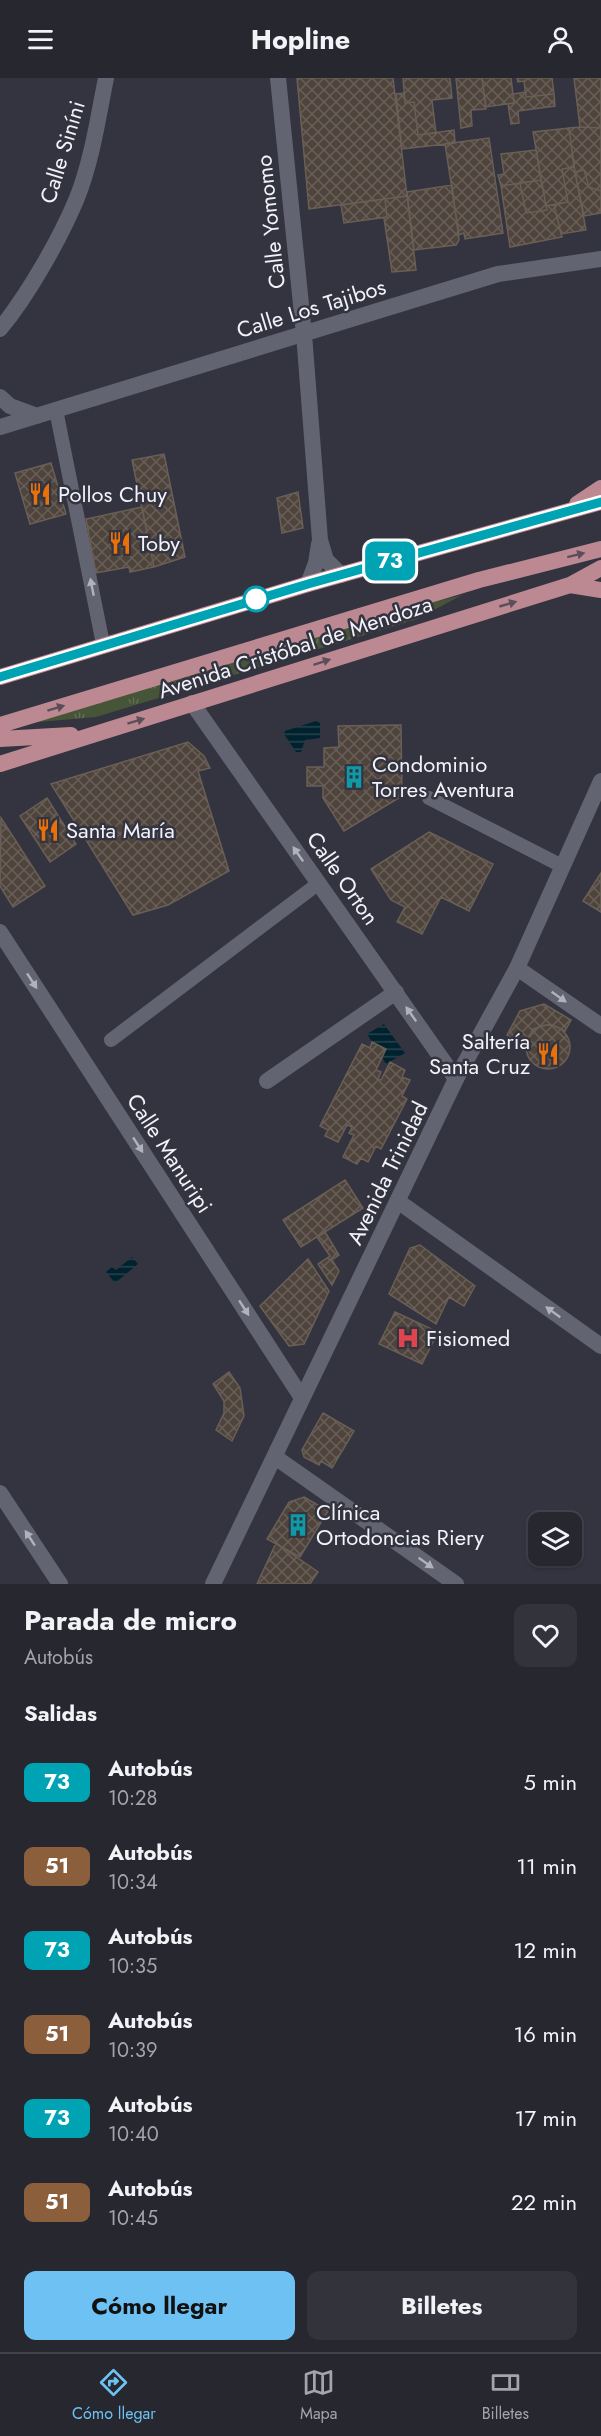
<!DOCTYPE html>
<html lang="es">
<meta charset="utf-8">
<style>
:root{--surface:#26272f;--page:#32333b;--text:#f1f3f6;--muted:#a4a5aa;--line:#42444b;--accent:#6ec2f3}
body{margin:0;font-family:Jost,sans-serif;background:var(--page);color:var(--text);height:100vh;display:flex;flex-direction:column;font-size:22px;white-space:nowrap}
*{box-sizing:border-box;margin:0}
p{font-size:20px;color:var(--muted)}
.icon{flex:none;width:33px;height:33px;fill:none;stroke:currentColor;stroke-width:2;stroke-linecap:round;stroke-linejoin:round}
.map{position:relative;height:1506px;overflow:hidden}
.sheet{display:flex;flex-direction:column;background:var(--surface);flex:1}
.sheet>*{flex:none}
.badge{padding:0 12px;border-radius:9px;font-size:21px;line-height:39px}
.buttons{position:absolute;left:528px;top:1434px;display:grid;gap:12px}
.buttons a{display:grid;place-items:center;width:54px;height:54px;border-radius:12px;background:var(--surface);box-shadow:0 2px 4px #0004,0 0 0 2px var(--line);font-size:30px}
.map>.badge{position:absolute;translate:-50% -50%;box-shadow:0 0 0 3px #fff}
h2{padding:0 24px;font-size:22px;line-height:54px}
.round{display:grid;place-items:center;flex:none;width:63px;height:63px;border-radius:12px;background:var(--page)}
.head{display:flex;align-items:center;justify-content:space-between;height:102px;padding:0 24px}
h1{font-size:28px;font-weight:700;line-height:45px}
.action{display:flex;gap:12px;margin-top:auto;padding:12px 24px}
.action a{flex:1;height:69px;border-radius:12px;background:var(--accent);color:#111;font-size:24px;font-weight:700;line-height:69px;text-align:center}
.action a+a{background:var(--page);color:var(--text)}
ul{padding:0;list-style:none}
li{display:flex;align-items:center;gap:18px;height:84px;padding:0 24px}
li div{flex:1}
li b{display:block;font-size:22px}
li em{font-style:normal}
li .badge{min-width:66px;font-weight:700;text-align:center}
header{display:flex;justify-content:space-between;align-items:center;height:78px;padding:0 24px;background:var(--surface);font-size:27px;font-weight:700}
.tabs{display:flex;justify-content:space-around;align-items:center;height:84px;border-top:2px solid var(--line);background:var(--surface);font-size:16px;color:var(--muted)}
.tabs a{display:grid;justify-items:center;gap:3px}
.tabs .current{color:var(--accent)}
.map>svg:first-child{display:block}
</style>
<header><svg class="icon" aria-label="menu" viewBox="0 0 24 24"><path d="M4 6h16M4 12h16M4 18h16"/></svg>Hopline<svg class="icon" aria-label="person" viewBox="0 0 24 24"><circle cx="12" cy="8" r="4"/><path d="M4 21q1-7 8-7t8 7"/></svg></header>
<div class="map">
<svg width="601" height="1506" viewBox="0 0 601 1506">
<defs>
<pattern id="grass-tufts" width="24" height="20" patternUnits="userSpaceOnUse" patternTransform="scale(1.5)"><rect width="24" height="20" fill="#465437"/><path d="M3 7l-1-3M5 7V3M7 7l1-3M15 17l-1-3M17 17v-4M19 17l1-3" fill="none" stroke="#616d55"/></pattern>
<pattern id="water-rules" width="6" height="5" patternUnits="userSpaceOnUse" patternTransform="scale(1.5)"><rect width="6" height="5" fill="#00222f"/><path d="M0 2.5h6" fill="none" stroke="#26434e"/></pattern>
<pattern id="building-cross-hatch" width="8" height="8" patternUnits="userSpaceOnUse" patternTransform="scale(1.5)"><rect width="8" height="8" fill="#4e443c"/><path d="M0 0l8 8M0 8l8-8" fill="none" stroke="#685f59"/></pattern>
</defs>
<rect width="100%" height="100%" fill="#33343f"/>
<!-- grass -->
<path fill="url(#grass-tufts)" d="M462 517 417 541 96 639 26 645 379 538Z"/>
<!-- water -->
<path fill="url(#water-rules)" d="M316 643 320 645V660L305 662 301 674H296L284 656 285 653Z
M384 946 405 975 386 986 382 979 386 971 372 964 367 956Z
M132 1179 138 1186 115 1205 106 1194 112 1189 116 1192Z"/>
<!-- building -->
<path fill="url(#building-cross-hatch)" stroke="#6a5f56" stroke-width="1.5" d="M297 0H393L407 118 309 131Z
M403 0H450L452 20 432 22 436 55 418 57 414 24 405 25Z
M456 0H482L486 31 471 32 472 48 461 50Z
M482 0H511L514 25 486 29Z
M517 0H552L554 16 526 19 524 3 518 4Z
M574 0H601V50L580 49Z
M525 14 526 19 554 16 555 28 518 33 519 45 511 46 508 26 514 25 513 16Z
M404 15 405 25 414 24 418 57 454 52 455 65 402 71 396 16Z
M580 49 601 50V113L589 109 584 92 575 94 569 50Z
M569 50 574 89 562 91 568 124 546 128 533 54Z
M489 60 503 155 465 161 464 155 459 157 445 66Z
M536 72 541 102 501 108 498 97 504 96 501 76Z
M574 89 586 152 561 156 554 127 568 124 562 91Z
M584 92 589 109 601 113V135L584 138 575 94Z
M541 102 547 132 526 135 520 105Z
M520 105 526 135 547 132 546 128 554 127 562 159 510 169 501 108Z
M452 107 459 162 456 167 414 172 407 114Z
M407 118 416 192 392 194 384 140 387 139 385 121Z
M385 121 387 139 344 145 341 127Z
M164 376 185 479 154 489 132 382Z
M51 385 66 436 30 446 15 395Z
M298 414 303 450 282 455 277 420Z
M142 429 154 489 130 494 129 489 96 495 86 441Z
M401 647 402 718 344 753 323 720V708H307V689H324V670L339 669 338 648Z
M188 664 204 678 210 690 198 693 229 793 168 827 133 837 51 706Z
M47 720 76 766 50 784 20 738Z
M1 740 45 808 13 829 0 808Z
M429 754 493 786 469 833 441 819 422 856 397 844 405 829 391 822 371 791Z
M601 795V834L583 823Z
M544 926 571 942 565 953 550 946 533 951 526 967 507 957 520 933Z
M526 969a22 22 0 1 1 44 0a22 22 0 1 1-44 0Z
M372 964 386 971 376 992 381 994 378 1001 381 1002 390 984 405 992 402 999 410 1002 402 1018 407 1021 381 1071 376 1068 368 1084 361 1080 357 1086 343 1079 354 1057 349 1055 352 1049 347 1047 338 1064 325 1058 328 1052 320 1048 362 966 370 970Z
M345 1102 363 1130 301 1169 283 1142Z
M325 1154 339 1177 332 1182 339 1193 332 1207 318 1186 330 1178 317 1159Z
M420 1167 475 1208 464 1228 449 1219 436 1246 389 1216 410 1170Z
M308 1181 329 1213 304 1266 289 1268 260 1228Z
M395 1234 438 1254 422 1286 379 1266Z
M229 1294 240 1310 244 1338 232 1363 216 1352 224 1335V1323L213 1306Z
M323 1335 354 1353 332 1390 321 1383 319 1387 304 1379 302 1372Z
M304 1419 328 1433 300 1479 267 1461 289 1424Z
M276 1465 318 1494 310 1506H257Z"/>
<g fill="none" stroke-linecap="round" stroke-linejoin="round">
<!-- service -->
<path stroke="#636471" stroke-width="14" d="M56 332 103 566
M429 720 562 788
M111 962 319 805"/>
<!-- minor -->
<path stroke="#636471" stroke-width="16" d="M278 0 304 256 320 462 326 482 341 497
M0 251C28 217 60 161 77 120 92 82 98 40 106 0
M0 319 10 328 37 338
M0 349 498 196 601 181
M308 506 316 485 319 466
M192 625 456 1001
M0 854 302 1320
M517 890 601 948
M267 1003 396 914
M399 1124 601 1268
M275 1379 456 1506
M0 1415 60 1506"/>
<!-- secondary -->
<path stroke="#636471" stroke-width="16" d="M213 1506 456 1001 517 890 601 703"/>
<!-- primary -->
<path stroke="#bc8993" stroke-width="16" d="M577 426 601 410
M570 507 601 512
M0 599 308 506 601 424
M0 647 479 502 601 471
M0 661 71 657
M0 686 570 507 601 490"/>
</g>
<!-- one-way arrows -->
<defs><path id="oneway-solid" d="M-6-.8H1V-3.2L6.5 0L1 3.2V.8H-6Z" transform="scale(1.5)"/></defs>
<g fill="#5c4e58">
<use href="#oneway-solid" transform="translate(576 477) rotate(-14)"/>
<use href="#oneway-solid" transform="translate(508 526) rotate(-16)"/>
<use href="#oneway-solid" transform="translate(322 584) rotate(-18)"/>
<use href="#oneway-solid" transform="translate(56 630) rotate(-17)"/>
<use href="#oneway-solid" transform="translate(136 643) rotate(-17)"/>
</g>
<g fill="#b2b2bc">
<use href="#oneway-solid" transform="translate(92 509) rotate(-101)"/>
<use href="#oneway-solid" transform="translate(298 776) rotate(-125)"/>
<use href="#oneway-solid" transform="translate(32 903) rotate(57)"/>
<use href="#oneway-solid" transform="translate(559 919) rotate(35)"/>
<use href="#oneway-solid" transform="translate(411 936) rotate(-125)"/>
<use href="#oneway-solid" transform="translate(138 1067) rotate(57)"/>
<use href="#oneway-solid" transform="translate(244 1230) rotate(57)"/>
<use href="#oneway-solid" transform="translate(553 1234) rotate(-144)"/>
<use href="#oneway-solid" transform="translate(30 1460) rotate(-123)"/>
<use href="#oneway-solid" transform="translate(426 1485) rotate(35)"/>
</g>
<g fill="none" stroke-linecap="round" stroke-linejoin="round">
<!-- line casing -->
<g stroke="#fff" stroke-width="14">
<path id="line" d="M0 599 308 506 601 424"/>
</g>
<!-- line -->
<use href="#line" stroke="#00a3b4" stroke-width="9"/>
</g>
<!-- icons -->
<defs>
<g id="restaurant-bare" transform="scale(1.8)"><path d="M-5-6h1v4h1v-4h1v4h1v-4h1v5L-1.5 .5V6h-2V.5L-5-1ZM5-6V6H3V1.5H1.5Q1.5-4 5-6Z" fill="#e8710a" stroke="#33343f" stroke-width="2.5" paint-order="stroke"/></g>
<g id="building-bare" transform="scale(1.8)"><path d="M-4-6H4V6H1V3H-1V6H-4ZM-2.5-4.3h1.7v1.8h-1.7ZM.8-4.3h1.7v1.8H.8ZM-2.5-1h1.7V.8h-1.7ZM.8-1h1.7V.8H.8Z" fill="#0f9aa8" stroke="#33343f" stroke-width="2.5" paint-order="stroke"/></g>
<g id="hospital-bare" transform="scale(1.8)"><path d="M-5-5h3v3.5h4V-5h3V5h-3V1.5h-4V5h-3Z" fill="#e0444e" stroke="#33343f" stroke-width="2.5" paint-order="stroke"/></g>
</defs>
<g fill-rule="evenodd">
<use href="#restaurant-bare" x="40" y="416"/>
<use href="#restaurant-bare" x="120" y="465"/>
<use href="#building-bare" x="354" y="699"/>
<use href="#restaurant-bare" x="48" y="752"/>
<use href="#restaurant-bare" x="548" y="976"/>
<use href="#hospital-bare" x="408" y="1260"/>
<use href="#building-bare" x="298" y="1447"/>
</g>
<!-- markers -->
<circle fill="#fff" stroke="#00a3b4" stroke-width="3" cx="256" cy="521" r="12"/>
<g text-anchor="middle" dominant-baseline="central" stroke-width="5" stroke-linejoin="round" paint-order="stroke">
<!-- street labels -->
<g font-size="22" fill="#f2f2fa" stroke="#33343f">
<text transform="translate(62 74) rotate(-73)">Calle Siníni</text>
<text transform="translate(270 144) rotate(-96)">Calle Yomomo</text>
<text transform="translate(311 230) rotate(-17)">Calle Los Tajibos</text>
<text transform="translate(295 569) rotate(-18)">Avenida Cristóbal de Mendoza</text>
<text transform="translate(343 800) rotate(55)">Calle Orton</text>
<text transform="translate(170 1075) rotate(57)">Calle Manuripi</text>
<text transform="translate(387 1095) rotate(-64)">Avenida Trinidad</text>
</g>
<!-- poi labels -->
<g font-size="22" fill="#f2f2fa" stroke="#33343f" text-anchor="start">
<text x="58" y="416">Pollos Chuy</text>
<text x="138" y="465">Toby</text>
<text x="372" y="686">Condominio<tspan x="372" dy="25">Torres Aventura</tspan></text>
<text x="66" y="752">Santa María</text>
<text x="530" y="963" text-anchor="end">Saltería<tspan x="530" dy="25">Santa Cruz</tspan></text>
<text x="426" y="1260">Fisiomed</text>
<text x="316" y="1434">Clínica<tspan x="316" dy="25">Ortodoncias Riery</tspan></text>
</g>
</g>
</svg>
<div class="buttons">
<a><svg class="icon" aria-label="layers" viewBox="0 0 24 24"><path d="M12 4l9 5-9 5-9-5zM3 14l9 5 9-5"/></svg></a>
</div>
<b class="badge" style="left:390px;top:483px;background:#00a3b4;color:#fff">73</b>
</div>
<section class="sheet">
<div class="head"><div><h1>Parada de micro</h1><p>Autobús</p></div><a class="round"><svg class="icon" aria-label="heart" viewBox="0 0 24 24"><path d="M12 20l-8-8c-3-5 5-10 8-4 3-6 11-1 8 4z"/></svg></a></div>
<h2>Salidas</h2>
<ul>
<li><span class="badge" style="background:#00a3b4;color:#fff">73</span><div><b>Autobús</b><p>10:28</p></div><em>5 min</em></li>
<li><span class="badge" style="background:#8b5e3c;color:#fff">51</span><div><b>Autobús</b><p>10:34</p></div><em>11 min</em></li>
<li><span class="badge" style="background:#00a3b4;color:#fff">73</span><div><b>Autobús</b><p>10:35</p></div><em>12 min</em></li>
<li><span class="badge" style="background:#8b5e3c;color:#fff">51</span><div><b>Autobús</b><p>10:39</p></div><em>16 min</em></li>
<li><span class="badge" style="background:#00a3b4;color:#fff">73</span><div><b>Autobús</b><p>10:40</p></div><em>17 min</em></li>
<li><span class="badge" style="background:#8b5e3c;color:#fff">51</span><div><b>Autobús</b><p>10:45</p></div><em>22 min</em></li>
</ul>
<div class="action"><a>Cómo llegar</a><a>Billetes</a></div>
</section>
<nav class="tabs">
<a class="current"><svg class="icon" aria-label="directions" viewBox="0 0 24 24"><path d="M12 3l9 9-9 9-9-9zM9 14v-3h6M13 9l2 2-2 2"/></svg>Cómo llegar</a>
<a><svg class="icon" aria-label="map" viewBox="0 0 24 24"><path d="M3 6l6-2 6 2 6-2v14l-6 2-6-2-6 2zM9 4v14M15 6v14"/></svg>Mapa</a>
<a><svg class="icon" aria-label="tickets" viewBox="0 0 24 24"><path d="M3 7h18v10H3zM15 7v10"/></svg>Billetes</a>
</nav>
